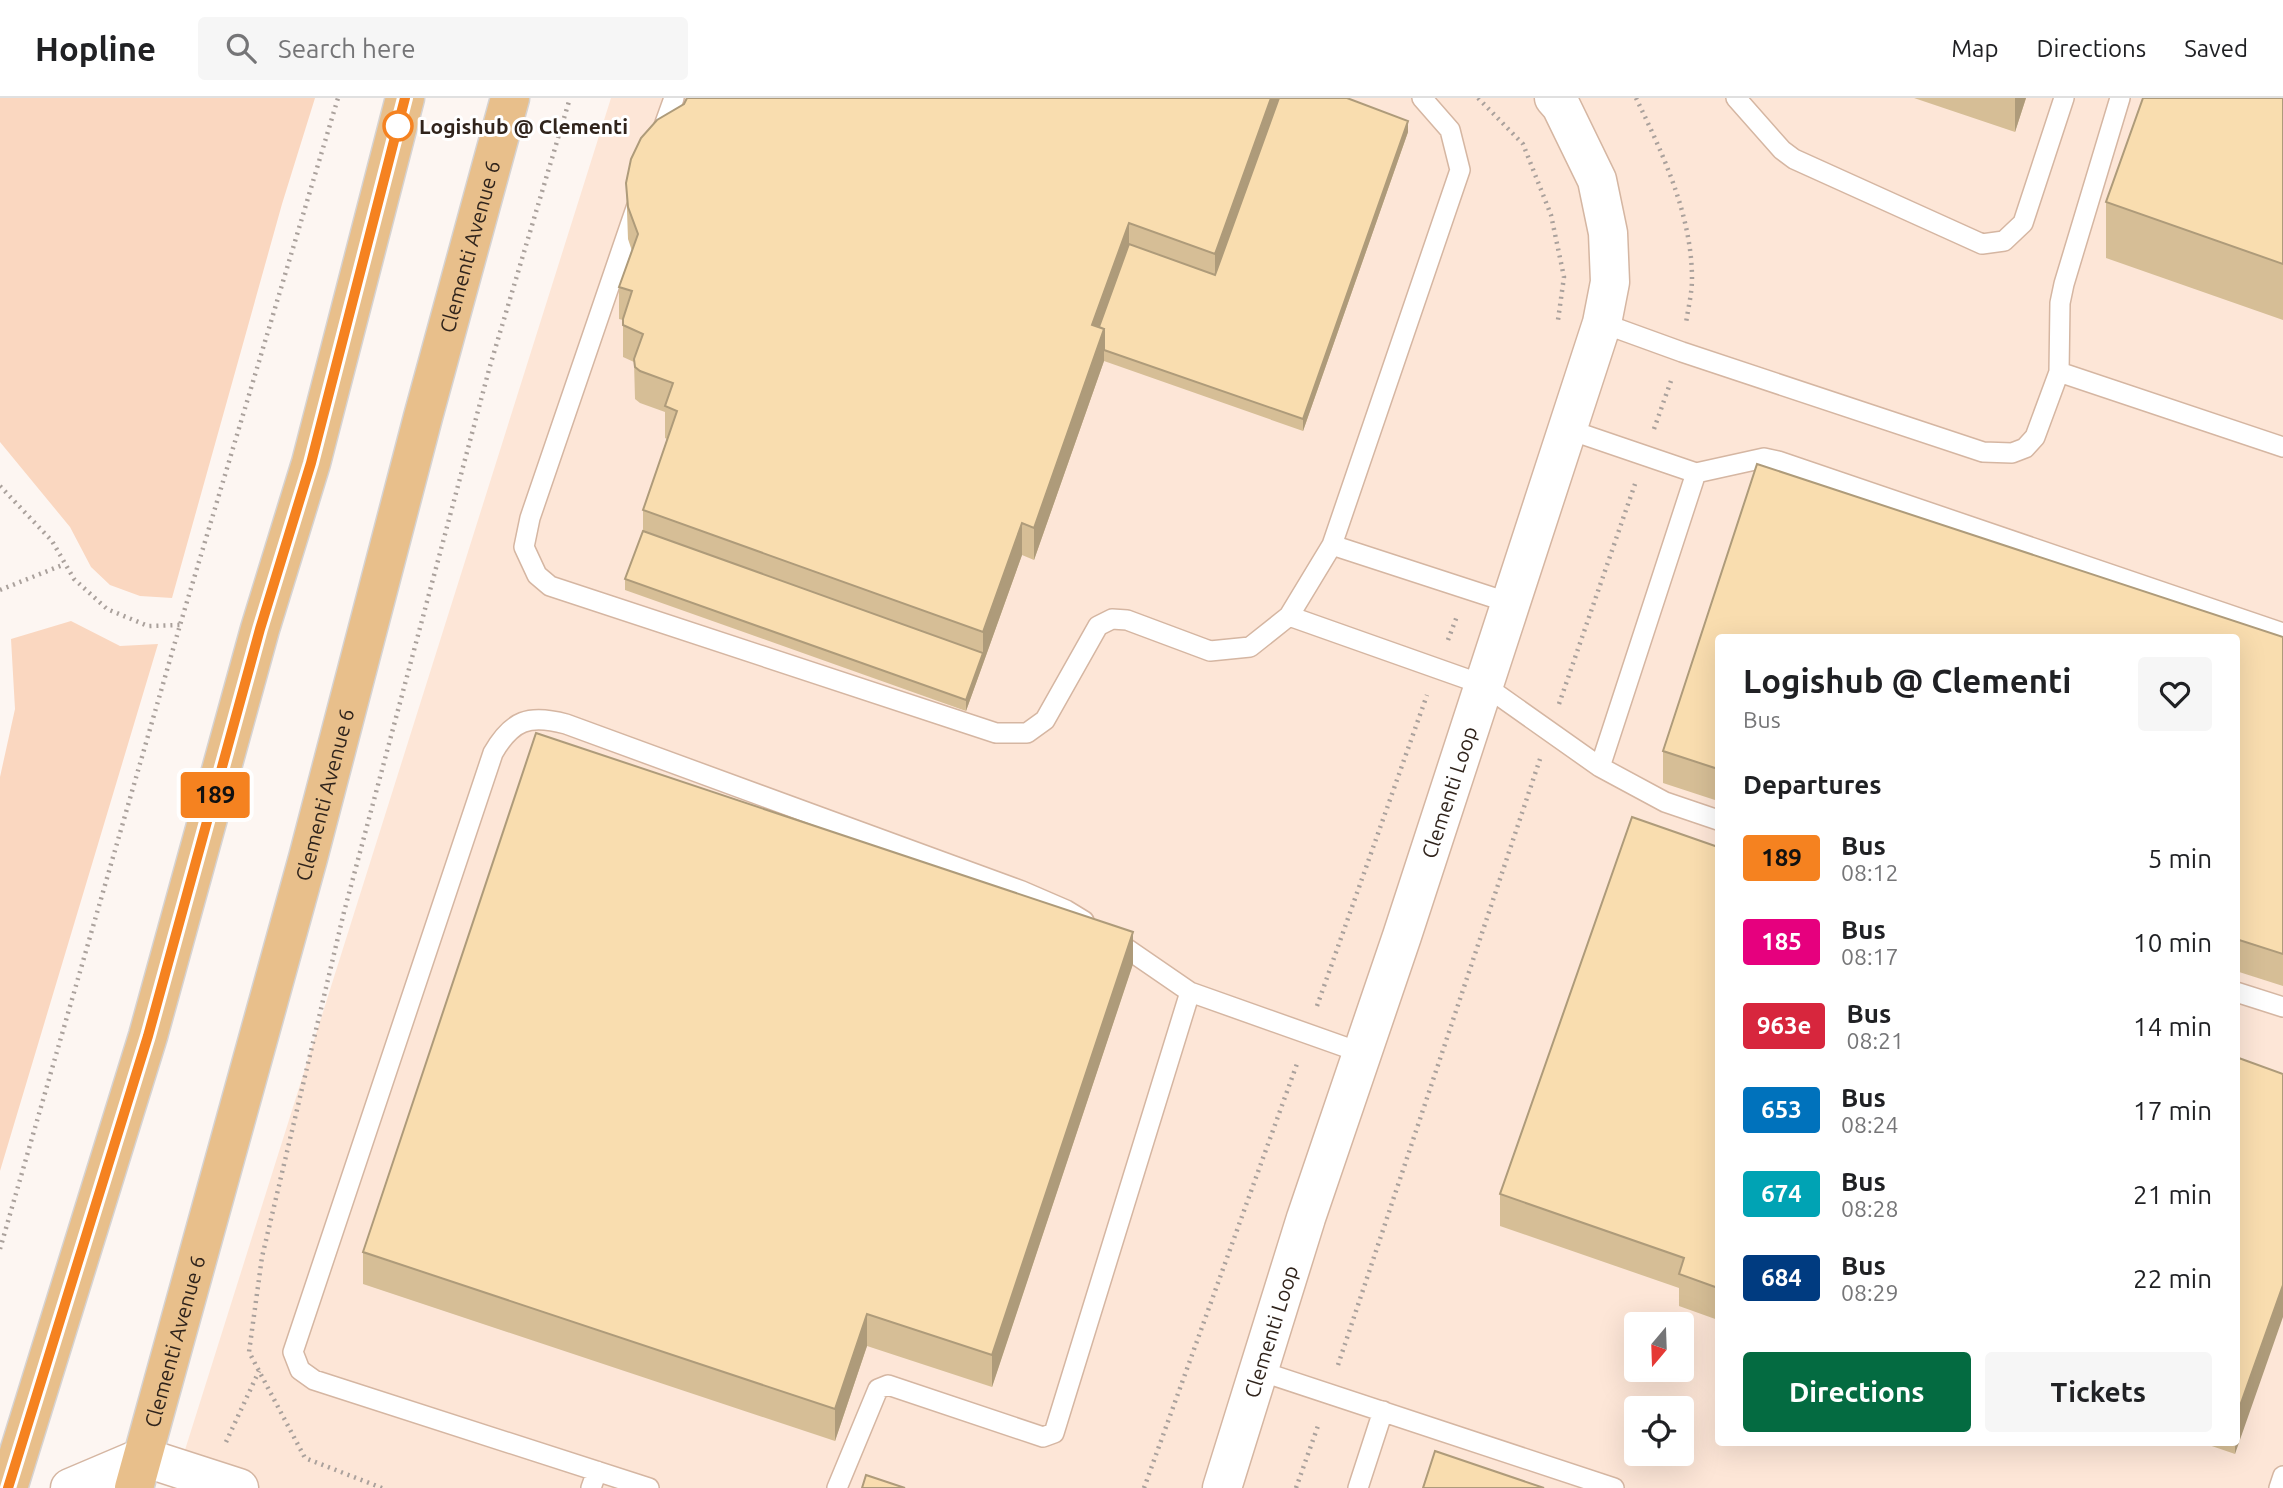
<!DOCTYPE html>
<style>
:root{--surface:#fff;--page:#f6f6f6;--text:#202124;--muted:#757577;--line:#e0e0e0;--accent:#046b41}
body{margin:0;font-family:Ubuntu,sans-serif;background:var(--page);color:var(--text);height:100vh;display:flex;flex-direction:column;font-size:26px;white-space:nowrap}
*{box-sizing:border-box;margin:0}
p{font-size:23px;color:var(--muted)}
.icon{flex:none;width:38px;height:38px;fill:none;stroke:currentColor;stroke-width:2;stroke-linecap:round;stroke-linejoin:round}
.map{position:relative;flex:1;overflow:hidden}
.details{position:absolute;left:1715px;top:536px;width:525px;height:812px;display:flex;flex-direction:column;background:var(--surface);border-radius:7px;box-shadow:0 7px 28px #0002}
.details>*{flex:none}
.badge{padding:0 14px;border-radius:5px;font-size:24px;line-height:46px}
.needle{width:46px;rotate:199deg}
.controls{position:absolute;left:1624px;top:1214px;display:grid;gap:14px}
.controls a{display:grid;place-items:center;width:70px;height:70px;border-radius:7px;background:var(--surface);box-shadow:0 7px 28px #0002;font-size:35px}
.map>.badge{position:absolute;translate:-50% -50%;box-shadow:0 0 0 4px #fff}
h2{padding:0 28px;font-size:26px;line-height:63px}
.round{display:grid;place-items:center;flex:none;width:74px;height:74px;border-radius:7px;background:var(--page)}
.headline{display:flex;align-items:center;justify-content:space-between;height:119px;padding:0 28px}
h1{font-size:33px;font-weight:700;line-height:52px}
.action{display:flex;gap:14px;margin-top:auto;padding:14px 28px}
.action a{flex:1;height:80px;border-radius:7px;background:var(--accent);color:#fff;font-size:28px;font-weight:700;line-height:80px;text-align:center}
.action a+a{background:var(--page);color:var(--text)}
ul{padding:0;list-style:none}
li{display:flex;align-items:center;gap:21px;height:84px;padding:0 28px}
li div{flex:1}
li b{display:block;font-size:26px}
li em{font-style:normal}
li .badge{min-width:77px;font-weight:700;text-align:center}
header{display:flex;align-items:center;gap:42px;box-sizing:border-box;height:98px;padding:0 35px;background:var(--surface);border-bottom:2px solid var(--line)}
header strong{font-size:33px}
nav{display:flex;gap:38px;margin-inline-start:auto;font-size:24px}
.search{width:490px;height:63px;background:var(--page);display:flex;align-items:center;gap:18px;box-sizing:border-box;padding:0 24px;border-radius:7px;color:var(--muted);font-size:26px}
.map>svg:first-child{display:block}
</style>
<header>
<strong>Hopline</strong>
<div class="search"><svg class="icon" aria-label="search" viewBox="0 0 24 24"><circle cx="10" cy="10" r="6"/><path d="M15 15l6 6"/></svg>Search here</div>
<nav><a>Map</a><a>Directions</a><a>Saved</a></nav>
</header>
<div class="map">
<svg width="2283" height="1390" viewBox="0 0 2283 1390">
<rect width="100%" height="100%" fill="#fdf6f2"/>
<!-- built -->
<path fill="#fde6d7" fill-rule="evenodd" d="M611 0H2283V1390H173ZM1718 539H2236V1344H1718ZM1636 1227H1682V1272H1636ZM1636 1311H1682V1356H1636Z"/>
<!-- green -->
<path fill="#fad7c0" d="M0 0H315L282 106 172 500 140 498 110 487 91 469 70 429 0 344Z
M71 523 120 548 158 546 0 1073V679L15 611 11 541Z"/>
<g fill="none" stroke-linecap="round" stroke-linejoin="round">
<!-- service casing -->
<g stroke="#d5b6a2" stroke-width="22">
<path id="service" d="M1736 0 1782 52 1794 61 1982 146 2004 143 2023 125 2064 0
M660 39 674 0
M636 110 530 420 524 449 537 477 550 488 996 635H1027L1045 622 1098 528 1112 521 1127 522 1210 553 1250 549 1289 518 1332 447 1460 72 1450 32 1422 0
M1602 225 1682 254 1983 354 2012 355 2025 350 2035 339 2059 274 2060 205 2064 186 2120 0
M2059 274 2283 349
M1567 331 1696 375 1764 360 1778 363 2283 535
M1332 447 1510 505
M1289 518 1484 587 1600 669 1665 704 1718 722
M1600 669 1696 375
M1110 839 1190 894
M2236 894 2283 909
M1257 1272 1614 1390
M591 1390 597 1373
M649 1390 314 1282 300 1272 293 1254 493 655C512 622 529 616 566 626L1022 793 1066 812 1084 823
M837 1390 878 1291 888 1287 1043 1339 1054 1335 1190 894 1362 955
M1358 1390 1383 1313
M2279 1390 2283 1378"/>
</g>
<!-- minor casing -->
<g stroke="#d5b6a2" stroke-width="41">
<g id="minor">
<path d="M70 1390 143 1359 239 1390"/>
<path id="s1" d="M1222 1390 1306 1120 1402 838 1602 225 1610 184 1608 135 1597 82 1561 8 1554 0"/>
</g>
</g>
<!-- primary casing -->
<g stroke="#d6d3d2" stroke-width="41">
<g id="primary">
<path d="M8 1390 148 938 260 531 311 365 405 0"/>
<path id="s2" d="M134 1390 308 760 423 319 510 0"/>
</g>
</g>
<!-- path -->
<path stroke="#aaa19c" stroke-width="4.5" stroke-dasharray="2 5" stroke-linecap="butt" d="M1478 0 1523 46 1551 117 1564 179 1558 222
M1636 0C1663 56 1692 118 1692 181 1692 195 1688 211 1686 225
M1654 331 1672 280
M0 388 52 443 74 481 107 511 148 528 180 527
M0 492 65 466
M1448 542 1457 518
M1559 606 1635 386
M1317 908 1427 597
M0 1151 180 527 338 0
M1338 1267 1540 661
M226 1344 259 1273
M382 1390 305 1360 249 1254 262 1159 344 814 490 268 570 0
M1144 1390 1298 963
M1296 1390 1319 1325"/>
<!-- service -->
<use href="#service" stroke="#fff" stroke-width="19"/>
<!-- minor -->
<use href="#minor" stroke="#fff" stroke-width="38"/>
<!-- primary -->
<use href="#primary" stroke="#e8bf8b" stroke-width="38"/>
</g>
<!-- wall -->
<path fill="#d6be96" d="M1914 0H2026L2015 34Z
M2283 0V222L2106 160V104Z
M1408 34 1303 333 1104 263 1034 462 1022 457 966 613 625 492V481L643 433V412L667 341 665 340V314L640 305 635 301 634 264 623 259V222L619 221V189L632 153 628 141 626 85Z
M1757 366 2283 539V888L2236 873V539H1718V703L1663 685V653Z
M1718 749V1222L1679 1208V1190L1500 1128V1096Z
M1133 866 992 1289 867 1248 835 1343 363 1186V1154Z
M2200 1344H2236L2235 1356Z"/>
<!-- shaded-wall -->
<path fill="#ae9b7a" d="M1271 0H1283L1215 188V156Z
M2015 0H2026L2015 34Z
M1408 23V34L1303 333V321Z
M1129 125V157L1096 249 1092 227Z
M1104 231V263L1034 462V430Z
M1022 425V457L983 566V534Z
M983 555V566L966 613V602Z
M1133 834V866L992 1289V1257Z
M2283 1187V1219L2235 1356V1344H2236V1319Z
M867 1216V1248L835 1343V1311Z"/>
<!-- building -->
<path fill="#f9ddaf" stroke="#ae9b7a" stroke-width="2" d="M687 0H1271L1215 156 1129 125 1092 227 1104 231 1034 430 1022 425 983 534 643 412 677 313 665 308 673 285 640 273 635 269 634 261 643 236 623 227V221L632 193 619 189 638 136 628 109 626 85 631 61 641 40 657 22 684 6Z
M1279 0H1347L1408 23 1303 321 1104 252V231L1099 229 1129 146 1215 177Z
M2143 0H2283V166L2106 104Z
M1757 366 2283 539V856L2236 841V539H1718V671L1663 653Z
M643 433 983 555 966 602 625 481Z
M536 635 1133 834 992 1257 867 1216 835 1311 363 1154Z
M1632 719 1718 749V1190L1679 1176 1684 1160 1500 1096Z
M2236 959 2283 976V1187L2236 1319Z
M1435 1353 1544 1390H1423Z
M866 1377 905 1390H862Z"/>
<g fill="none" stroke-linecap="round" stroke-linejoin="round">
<!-- line casing -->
<g stroke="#fff" stroke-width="16">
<path id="line" d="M8 1390 148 938 260 531 311 365 405 0"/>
</g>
<!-- line -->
<use href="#line" stroke="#f58220" stroke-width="10"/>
</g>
<!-- markers -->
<circle fill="#fff" stroke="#f58220" stroke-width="3.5" cx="398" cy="28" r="14"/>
<g text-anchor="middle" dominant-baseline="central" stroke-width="6" stroke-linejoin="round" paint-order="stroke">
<!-- stop labels -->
<g font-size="21" font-weight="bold" fill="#30241c" stroke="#fff" text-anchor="start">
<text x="419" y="28">Logishub @ Clementi</text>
</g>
<!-- street labels -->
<g font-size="21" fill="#30241c" stroke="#fff">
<text stroke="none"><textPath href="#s2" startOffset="1286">Clementi Avenue 6</textPath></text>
<text stroke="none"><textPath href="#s1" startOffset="732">Clementi Loop</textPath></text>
<text stroke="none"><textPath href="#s2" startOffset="719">Clementi Avenue 6</textPath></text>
<text stroke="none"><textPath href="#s1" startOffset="164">Clementi Loop</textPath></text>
<text stroke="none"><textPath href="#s2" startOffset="152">Clementi Avenue 6</textPath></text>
</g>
</g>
</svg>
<div class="controls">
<a><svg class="needle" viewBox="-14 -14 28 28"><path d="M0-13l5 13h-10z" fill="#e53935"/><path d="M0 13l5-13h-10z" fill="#757577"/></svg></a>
<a><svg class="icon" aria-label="locate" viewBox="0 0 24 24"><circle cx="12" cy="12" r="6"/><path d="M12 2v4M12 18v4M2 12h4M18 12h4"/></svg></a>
</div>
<b class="badge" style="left:215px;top:697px;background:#f58220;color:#111">189</b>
<section class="details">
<div class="headline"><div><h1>Logishub @ Clementi</h1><p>Bus</p></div><a class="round"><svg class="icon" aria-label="heart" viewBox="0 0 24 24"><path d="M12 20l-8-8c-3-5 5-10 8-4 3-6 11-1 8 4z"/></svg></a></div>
<h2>Departures</h2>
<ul>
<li><span class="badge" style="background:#f58220;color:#111">189</span><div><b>Bus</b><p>08:12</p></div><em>5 min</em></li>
<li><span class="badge" style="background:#e6007e;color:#fff">185</span><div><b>Bus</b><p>08:17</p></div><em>10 min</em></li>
<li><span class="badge" style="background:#d7263d;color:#fff">963e</span><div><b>Bus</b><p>08:21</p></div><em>14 min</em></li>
<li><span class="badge" style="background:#0072bc;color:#fff">653</span><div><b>Bus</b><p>08:24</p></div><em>17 min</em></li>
<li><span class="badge" style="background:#00a3b4;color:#fff">674</span><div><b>Bus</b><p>08:28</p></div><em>21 min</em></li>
<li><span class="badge" style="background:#003b80;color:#fff">684</span><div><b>Bus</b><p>08:29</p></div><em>22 min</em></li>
</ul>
<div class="action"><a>Directions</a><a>Tickets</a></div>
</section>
</div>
